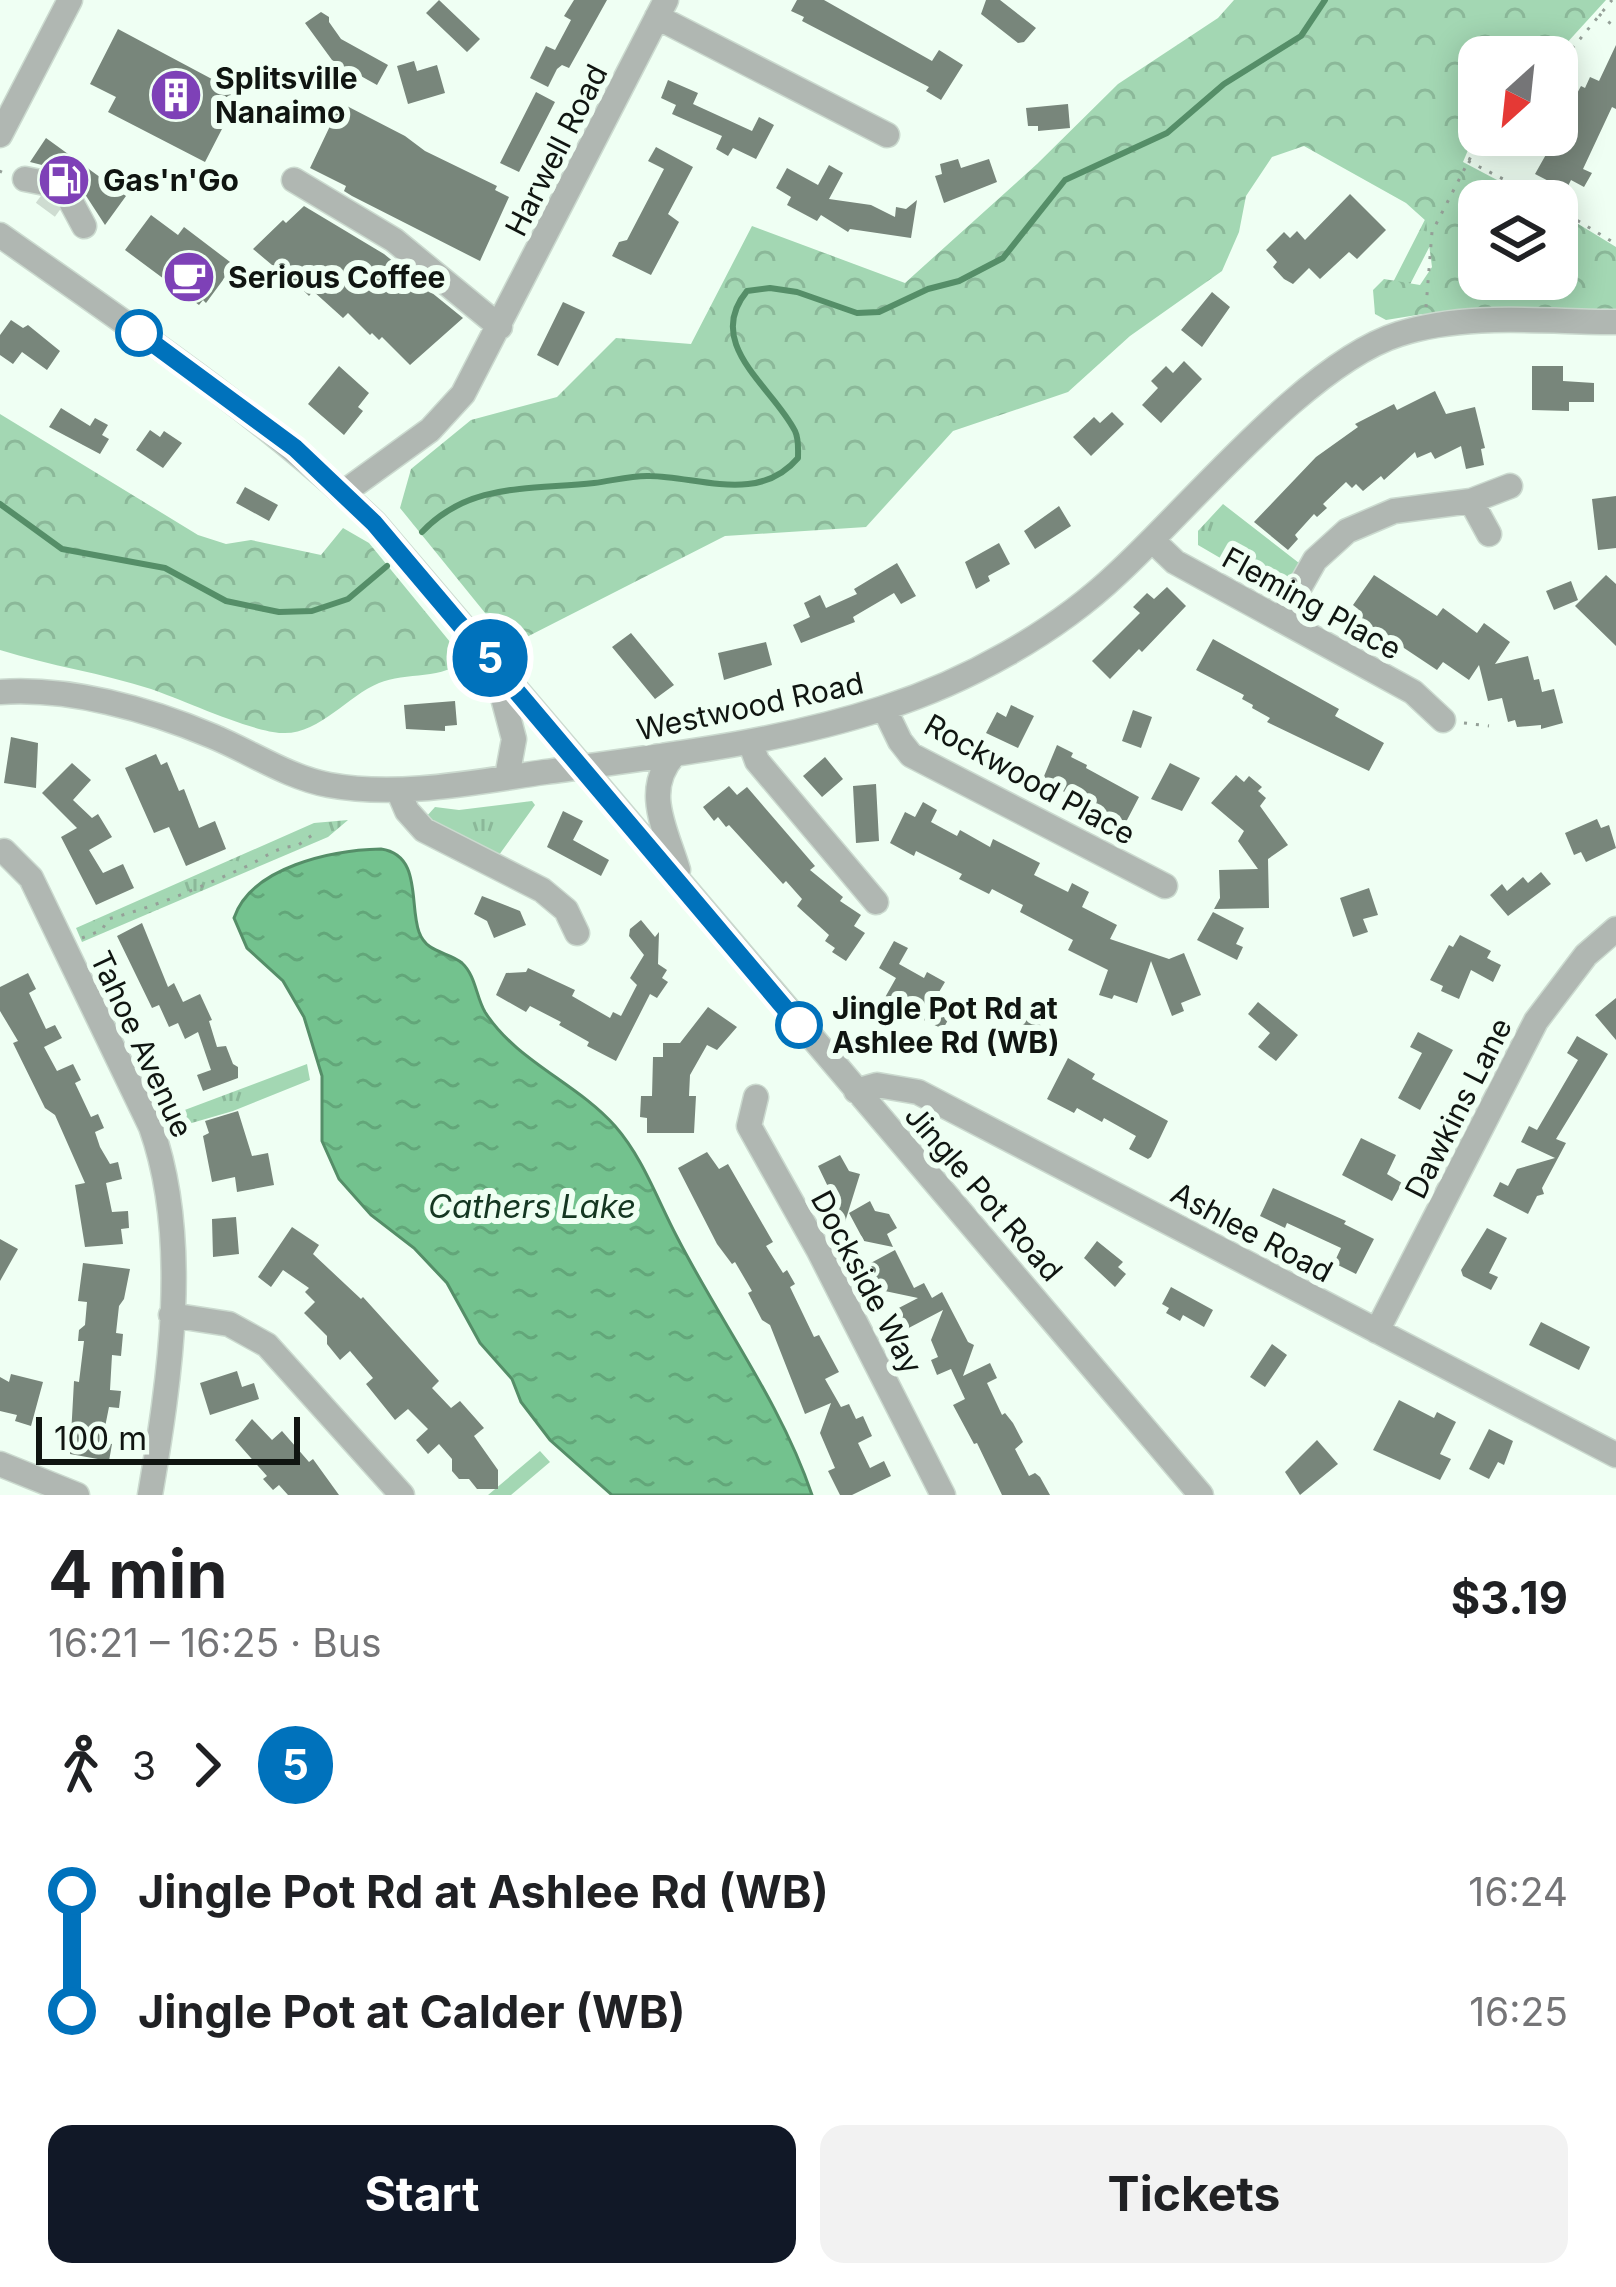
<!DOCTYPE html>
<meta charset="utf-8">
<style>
:root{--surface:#fff;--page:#f2f2f2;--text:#202124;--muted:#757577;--accent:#111827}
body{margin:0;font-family:Inter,sans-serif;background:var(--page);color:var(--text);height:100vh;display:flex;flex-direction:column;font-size:45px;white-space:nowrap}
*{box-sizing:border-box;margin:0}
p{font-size:39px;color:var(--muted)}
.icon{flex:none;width:66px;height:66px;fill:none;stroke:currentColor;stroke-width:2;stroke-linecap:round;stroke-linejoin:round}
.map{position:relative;height:1495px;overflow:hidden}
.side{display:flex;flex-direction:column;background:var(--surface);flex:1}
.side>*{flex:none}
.badge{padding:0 24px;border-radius:39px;font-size:42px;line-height:78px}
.needle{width:78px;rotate:207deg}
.controls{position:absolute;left:1458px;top:36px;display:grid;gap:24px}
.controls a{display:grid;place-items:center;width:120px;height:120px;border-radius:24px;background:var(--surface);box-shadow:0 6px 30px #0003;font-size:60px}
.scale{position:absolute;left:36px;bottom:30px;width:264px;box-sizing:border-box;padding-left:12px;border:6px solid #101511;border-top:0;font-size:33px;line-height:42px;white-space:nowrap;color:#101511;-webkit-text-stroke:9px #effff3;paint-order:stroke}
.map>.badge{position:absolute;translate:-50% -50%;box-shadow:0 0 0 6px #fff}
.legs{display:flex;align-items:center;gap:18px;height:132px;padding:0 48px;font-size:39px}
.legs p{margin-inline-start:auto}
.overview{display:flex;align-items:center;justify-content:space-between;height:204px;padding:0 48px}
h1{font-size:66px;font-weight:700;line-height:90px}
.action{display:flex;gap:24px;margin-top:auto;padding:24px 48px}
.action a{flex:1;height:138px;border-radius:24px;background:var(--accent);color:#fff;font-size:48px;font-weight:700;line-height:138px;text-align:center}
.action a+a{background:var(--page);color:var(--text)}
ul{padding:0 48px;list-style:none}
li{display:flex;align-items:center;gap:42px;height:120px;font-size:45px}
li i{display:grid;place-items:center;width:18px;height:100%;margin:0 15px;background:currentColor}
li i::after{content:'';width:30px;height:30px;margin:-15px;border:9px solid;border-radius:50%;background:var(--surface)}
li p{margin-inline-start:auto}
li:first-child i{background:linear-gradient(#0000 50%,currentColor 0)}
li:last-child i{background:linear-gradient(currentColor 50%,#0000 0)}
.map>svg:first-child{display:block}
</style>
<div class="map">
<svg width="1616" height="1495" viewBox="0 0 1616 1495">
<defs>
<pattern id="grass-tufts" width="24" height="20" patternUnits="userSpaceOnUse" patternTransform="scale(3)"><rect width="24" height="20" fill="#a3d7b3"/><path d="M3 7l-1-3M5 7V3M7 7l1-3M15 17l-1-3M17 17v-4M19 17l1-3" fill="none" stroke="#8bb899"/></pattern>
<pattern id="forest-crowns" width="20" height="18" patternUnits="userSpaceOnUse" patternTransform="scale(3)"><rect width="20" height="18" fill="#a3d7b3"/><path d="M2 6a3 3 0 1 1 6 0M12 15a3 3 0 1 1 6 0" fill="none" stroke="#8bb899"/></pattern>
<pattern id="water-ripples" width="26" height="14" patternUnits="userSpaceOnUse" patternTransform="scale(3)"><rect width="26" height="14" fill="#73c28e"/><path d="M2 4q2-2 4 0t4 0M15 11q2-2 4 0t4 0" fill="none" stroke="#62a679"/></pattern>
</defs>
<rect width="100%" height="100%" fill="#effff3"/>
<!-- grass -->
<path fill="url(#grass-tufts)" d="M1437 196 1452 203 1402 300H1384Z
M1223 504 1299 563 1282 594 1198 545V531Z
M532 801 535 805 499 855 426 817 435 807 459 810Z
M348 820 328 837 82 942 76 928 314 823Z
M307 1064 310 1080 233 1111 171 1129 166 1117Z
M540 1451 550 1462 511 1495H488Z"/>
<!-- forest -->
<path fill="url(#forest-crowns)" d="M1234 0H1606L1554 57H1479V124L1463 162 1537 201H1479V279H1557V211L1616 247V313L1423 314 1386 320 1375 314 1373 290 1384 279 1420 285 1432 267 1426 221 1406 203 1304 146 1272 157 1246 196 1239 232 1222 271 1130 336 1068 392 953 431 866 527 725 536 511 645 400 508 411 469 471 420 557 397 616 338 691 344 752 226 905 283 1037 164 1118 84 1218 18Z
M0 414 198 535 226 544 251 540 321 555 343 528 369 543 464 659C446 680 405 672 379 683 347 696 319 735 282 733 252 732 183 700 151 689 102 673 50 666 0 650Z"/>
<!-- water -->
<path fill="url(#water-ripples)" stroke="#558e68" stroke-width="3" d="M381 849C422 855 409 904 419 932 427 954 448 951 462 963 476 976 476 997 485 1012 516 1061 577 1083 615 1126 643 1158 657 1199 677 1237 721 1323 781 1403 812 1495H612L550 1440 521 1402 512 1379 480 1343 447 1283 414 1248 371 1215 339 1179 322 1141V1076L304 1017 283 981 247 948 234 918C251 867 332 850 381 849Z"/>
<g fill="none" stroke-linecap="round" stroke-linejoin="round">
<!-- stream -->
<path stroke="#558e68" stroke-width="6" d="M0 504 62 549 165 568 226 601 279 612 312 611 348 599 387 566
M422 532C469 482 531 490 594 483 612 481 632 475 650 476 700 477 759 504 798 458 798 449 799 439 795 431 773 387 703 344 747 291L770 288 797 292 857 313 879 312 928 289 959 281 1003 258 1065 180 1167 133 1224 84 1301 36 1325 0"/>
</g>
<!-- building -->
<path fill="#78867b" d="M439 0 480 39 467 52 426 13Z
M574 0H607L569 68 562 65 557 69 548 87 530 78 546 46 555 50 571 20 564 16Z
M797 0H824L932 61 939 50 963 65 941 100 926 91 929 87 802 21 804 17 791 11Z
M986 0H1000L1036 28 1024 42 1018 43 981 14Z
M321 12 329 17V22L341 39 388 65 377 85 332 60 305 23Z
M118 29 240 94 205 162 108 112 116 97 90 84Z
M1616 45V109L1612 107 1583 169 1592 173 1584 187 1571 180 1566 190 1535 174 1557 135V110L1566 114 1581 86 1585 88 1590 77 1599 81Z
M414 61 417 71 437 65 445 93 408 104 397 66Z
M668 80 698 93 693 104 752 131 759 117 774 125 756 159 733 148 728 156 716 149 722 136 672 114 676 105 661 98Z
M536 92 555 102 519 172 500 163Z
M341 103 405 136 425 151 497 186 495 190 509 197 480 261 352 196 344 191 346 186 310 168Z
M1068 104 1070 128 1038 131V126H1028L1026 108Z
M46 138 126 196 105 225 79 185 66 182 54 168 30 162Z
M656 147 693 167 668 214 679 222 651 275 612 256 619 242 627 240 664 169 648 161Z
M958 159 961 168 989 159 997 182 944 203 935 176 942 174 940 164Z
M829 165 843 173 829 199 871 205 895 217 896 207 906 209 917 200 911 238 850 229 848 232 821 215 817 221 787 205 791 197 776 188 787 168 818 185Z
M1350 194 1386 230 1357 259 1349 252 1320 279 1309 268 1293 284 1284 279 1273 267 1277 262 1266 250 1284 232 1290 238 1297 231 1305 240Z
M304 206 384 254 463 318 410 365 382 337 379 340 372 333 370 335 348 313 343 318 313 291 309 296 280 267 278 270 253 249 283 220 286 223Z
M151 215 178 235 184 227 234 265 206 303 203 300 199 305 125 250Z
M1212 292 1230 307 1202 347 1181 330Z
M563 302 585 312 558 366 537 355Z
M11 320 23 328 28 325 60 351 47 370 22 352 13 364 0 355V335Z
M1184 361 1202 379 1161 423 1142 405 1158 388 1151 381 1166 366 1173 373Z
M339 366 369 393 358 407 363 411 344 435 308 404Z
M1532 366H1563V381L1594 383V402H1569V411L1532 410Z
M1435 391 1446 414 1475 407 1485 448 1481 449 1484 465 1466 469 1461 446 1435 459 1431 452 1417 458 1415 452 1384 480 1381 476 1363 491 1356 484 1352 488 1346 482 1323 504 1327 508 1317 517 1314 514 1295 535 1298 539 1288 550 1254 522 1316 457 1358 427 1355 424 1394 404 1397 410Z
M61 408 90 426 95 418 108 425 102 435 109 439 100 454 49 427Z
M1112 412 1124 424 1091 456 1073 437 1094 417 1100 423Z
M150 430 160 437 164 431 182 443 163 468 136 450Z
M245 487 278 505 269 521 236 503Z
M1616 496V548L1598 550 1592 499Z
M1059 506 1071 526 1035 549 1024 531Z
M999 543 1010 564 988 576 990 581 976 589 965 562Z
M897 563 916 596 901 604 894 593 853 617 855 622 801 643 793 625 810 617 804 603 820 595 826 608 857 594 854 589Z
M1374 575 1437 616 1443 608 1477 633 1484 623 1510 642 1495 664 1528 656 1534 680 1539 679 1542 692 1554 689 1563 723 1541 729V725L1517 727 1515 720 1508 722 1502 698 1488 701 1479 665 1469 680 1443 662 1437 670 1371 626 1368 630 1351 618 1358 609 1353 605Z
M1606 575 1616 584V646L1575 606Z
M1571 581 1578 600 1554 610 1546 591Z
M1167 587 1186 606 1142 652 1139 649 1110 679 1092 661 1140 613 1133 607 1147 593 1154 599Z
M631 633 674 685 655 699 612 647Z
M1213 639 1339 709 1335 716 1384 743 1369 771 1267 722 1270 718 1252 708 1253 705 1242 699 1244 695 1196 670Z
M766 642 772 665 724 680 718 653Z
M455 701 457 725 445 726V731L406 729 404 705Z
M1011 705 1034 716 1018 748 986 733 997 712 1006 717Z
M1133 710 1152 717 1141 748 1122 741Z
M11 737 38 743 36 788 4 783Z
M1057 745 1073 753 1071 757 1087 765 1086 768 1139 797 1126 822 1042 781Z
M156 754 161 765 167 762 179 791 184 789 199 828 215 821 226 849 186 866 169 827 154 833 125 768Z
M825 757 843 779 822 797 803 776Z
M72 763 91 780 73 800 92 818 98 814 112 837 89 850 103 873 123 864 134 888 96 905 61 837 77 828 42 793Z
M1170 763 1200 778 1182 811 1151 799Z
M1236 775 1244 782 1249 776 1262 787 1258 791 1266 798 1260 806 1288 845 1268 859 1269 908 1214 909 1220 898 1219 870 1258 869 1238 841 1244 831 1211 803Z
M876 784 879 841 856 843 853 786Z
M729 786 737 795 747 787 815 866 810 870 843 897 840 901 861 915 854 926 865 933 846 961 832 952 835 948 825 941 829 935 797 906 802 899 786 881 783 884 729 825 726 827 718 817 714 821 703 807Z
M923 802 937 810 931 822 957 836 960 830 990 847 993 839 1040 863 1034 875 1068 892 1072 883 1089 892 1082 907 1117 925 1110 939 1169 959 1184 953 1201 995 1181 1003 1184 1011 1172 1016 1151 961 1137 1003 1114 995 1112 999 1099 995 1108 970 1068 950 1073 940 1020 912 1023 905 992 889 989 894 959 879 962 874 916 851 914 856 890 843 905 812 915 817Z
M563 811 583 821 573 840 609 860 601 876 547 847Z
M1597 819 1601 828 1609 825 1616 848 1586 862 1581 852 1574 855 1565 833Z
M1541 872 1551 884 1508 916 1490 895 1502 884 1507 891 1523 877 1528 883Z
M1369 888 1378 915 1363 919 1368 932 1353 937 1340 898Z
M482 896 520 911 526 925 494 938 487 921 474 914Z
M1213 912 1244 928 1236 944 1243 947 1237 960 1197 940Z
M641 920 655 937 659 932 658 964 667 970 662 978 668 982 657 998 650 994 616 1061 587 1046 589 1042 559 1025 561 1022 530 1006 526 1012 496 995 506 973 526 972 528 968 575 990 572 996 610 1018 613 1012 621 1016 637 985 630 978 644 955 629 936 630 929Z
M142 923 168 987 174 983 183 1002 200 994 212 1020 209 1021 217 1047 226 1046 233 1064 238 1067V1078L203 1091 197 1075 211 1070 198 1032 185 1039 178 1023 169 1027 159 1005 152 1008 117 936Z
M1460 935 1491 951 1487 958 1501 965 1493 982 1471 970 1459 999 1441 991 1443 986 1430 980 1449 945 1453 947Z
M894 941 908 948 899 964 924 978 927 972 945 982 939 992 958 1002 943 1029 883 1001 896 978 879 968Z
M28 973 36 989 29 993 46 1029 55 1025 62 1038 44 1047 57 1071 73 1064 81 1080 75 1083 91 1117 98 1114 104 1128 95 1132 100 1147 110 1164 118 1162 122 1179 106 1183 112 1212 128 1211 129 1228 121 1229 123 1244 85 1247 75 1185 85 1183 55 1115 45 1108 13 1043 18 1041 0 1011V987Z
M1003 997 1045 1012 1039 1030 997 1015Z
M1616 998V1040L1595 1015Z
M1258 1002 1298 1035 1276 1061 1258 1047 1270 1033 1248 1014Z
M708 1007 737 1027 717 1050 707 1045 690 1075 689 1096H696L694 1133H647V1118L640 1117 641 1096H652L653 1057H663V1043H680Z
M1418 1032 1453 1050 1420 1110 1398 1098 1422 1053 1410 1047Z
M1577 1036 1608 1054 1556 1139 1566 1143 1542 1188 1544 1194 1537 1196 1528 1214 1493 1196 1500 1182 1508 1186 1517 1169 1555 1158 1521 1142 1529 1126 1537 1130 1578 1060 1567 1053Z
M1068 1058 1095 1074 1092 1079 1168 1121 1151 1157 1148 1159 1129 1149 1136 1136 1104 1118 1102 1122 1077 1108 1074 1113 1047 1099Z
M238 1111 252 1156 268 1153 274 1185 237 1192 235 1177 212 1182 203 1136 209 1133 205 1121Z
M1361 1138 1396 1155 1387 1174 1402 1183 1392 1201 1342 1175Z
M707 1152 719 1169 728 1164 773 1242 766 1246 783 1273 787 1270 795 1284 790 1287 814 1337 819 1335 839 1372 825 1379 841 1407 849 1404 856 1419 863 1416 872 1436 858 1443 870 1468 884 1461 891 1476 852 1495H840L828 1471 835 1468 820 1433 831 1403 805 1414 770 1325 762 1320 748 1293 752 1291 735 1262 732 1264 717 1244 678 1168Z
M840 1155 849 1171 860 1174 845 1222 818 1166Z
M1273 1188 1346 1221 1344 1224 1374 1239 1356 1274 1334 1263 1341 1248 1287 1223 1285 1228 1260 1216Z
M870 1201 875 1211 889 1214 897 1228 887 1234 893 1247 864 1241 849 1213Z
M236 1217 239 1254 213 1257 212 1219Z
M292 1227 319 1245 313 1254 361 1299 363 1297 439 1381 432 1388 451 1408 460 1401 484 1428 474 1436 498 1470V1489H477L469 1479H459L452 1471V1459L439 1444 428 1454 416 1440 428 1429 408 1409 395 1420 366 1384 373 1378 350 1351 340 1360 327 1344V1336L304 1313 315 1302 305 1292 309 1288 283 1270 271 1287 258 1277Z
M1487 1228 1507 1238 1489 1273 1498 1277 1491 1290 1463 1276 1461 1270Z
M0 1239 18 1249 0 1281Z
M1097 1241 1123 1262 1118 1267 1126 1274 1115 1287 1084 1258Z
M895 1250 914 1288 924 1283 932 1298 942 1292 968 1342 974 1345 963 1376 990 1363 997 1378 987 1383 1002 1415 1005 1413 1013 1423 1023 1442 1015 1449 1029 1476 1035 1473 1040 1477 1050 1495H1002L977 1443 974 1444 953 1405 965 1399 951 1369 937 1375 931 1360 938 1357 931 1340 943 1310 901 1332 891 1312 918 1298 880 1290 867 1265Z
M83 1263 130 1269 124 1299 119 1306 116 1333 123 1334 121 1356 112 1355 110 1390 121 1391 119 1408 109 1407 102 1442 112 1444 109 1461 70 1454 74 1381 79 1382 84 1341H78L79 1330 85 1325 87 1302 78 1301Z
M1171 1287 1213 1310 1204 1327 1183 1315 1180 1321 1166 1313 1169 1308 1162 1304Z
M1541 1322 1590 1347 1579 1370 1529 1345Z
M1272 1344 1287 1355 1265 1387 1250 1377Z
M237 1371 242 1387 254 1383 259 1399 210 1415 200 1383Z
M11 1374 43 1382 31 1426 15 1421 17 1415 0 1411V1377L9 1382Z
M1399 1400 1434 1418 1437 1412 1456 1422 1440 1454 1451 1459 1440 1480 1373 1450Z
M252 1419 272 1440 282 1431 309 1462 313 1459 339 1495H288L279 1485 273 1490 263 1479 267 1476 235 1440Z
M1489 1429 1513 1441 1504 1465 1498 1462 1489 1479 1469 1469Z
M1317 1440 1338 1464 1300 1495 1285 1472Z"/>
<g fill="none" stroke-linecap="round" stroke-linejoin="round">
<!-- minor-tunnel -->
<path stroke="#cedcd1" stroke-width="24" stroke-dasharray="24 12" stroke-linecap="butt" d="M43 193 62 207"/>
<!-- minor casing -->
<g stroke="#cbdacf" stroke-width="27">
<path id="minor" d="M657 17 887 135
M0 135 70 0
M25 179 50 184
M294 180 394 240 500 327
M69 198 84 226
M0 235C129 326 260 413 375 523L1201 1495
M343 493 430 430 463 394 666 0
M1471 501 1489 534
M1152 540 1175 562 1413 692 1443 720
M1281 620 1315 560 1347 531 1394 511 1471 501 1510 486
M497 675 514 739 507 777
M0 692C69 687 148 709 212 736 251 752 287 777 329 785 399 798 475 782 545 772 659 756 774 744 884 708 966 682 1055 633 1118 573 1192 505 1307 363 1399 334 1467 312 1546 322 1616 322
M884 708 900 741 911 755 1165 886
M750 742 757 761 876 902
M674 755C642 790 666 830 678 870
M398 790 407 811 424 830 542 890 566 910 577 933
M4 851 31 878 151 1127C191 1239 170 1379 150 1495
M856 1091 877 1085 918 1092 1616 1455
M756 1097 749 1126 819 1251 943 1495
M171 1315 229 1324 267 1345 402 1495
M1377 1331 1536 1021 1586 955 1616 929
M0 1464 77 1495"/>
</g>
<!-- path -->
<path stroke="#95a098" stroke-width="3" stroke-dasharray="3 9" stroke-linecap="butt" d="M1599 14 1616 28
M1557 67 1612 0
M1468 161 1546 201
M0 173 4 164
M1557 208 1616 244
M1426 307 1432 232 1482 135
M1464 723 1489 726
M82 938 102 930 108 919C155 907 201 887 245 867 265 858 277 846 297 846L315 833"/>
<!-- minor -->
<use href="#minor" stroke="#b0b7b2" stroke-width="24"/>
</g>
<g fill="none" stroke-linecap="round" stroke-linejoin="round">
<!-- line-1 casing -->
<g stroke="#fff" stroke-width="27">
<path id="line-1" d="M139 333 295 448 374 523 799 1025"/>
</g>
<!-- line-1 -->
<use href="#line-1" stroke="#0072bc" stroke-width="18"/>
</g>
<!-- icons -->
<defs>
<g id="building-disc" transform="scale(2.7)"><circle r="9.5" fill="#7e41b7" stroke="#effff3"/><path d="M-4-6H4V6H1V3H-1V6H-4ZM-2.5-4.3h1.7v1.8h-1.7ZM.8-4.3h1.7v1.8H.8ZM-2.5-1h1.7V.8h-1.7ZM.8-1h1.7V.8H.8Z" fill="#fff"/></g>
<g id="fuel-disc" transform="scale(2.7)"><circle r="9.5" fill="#7e41b7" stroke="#effff3"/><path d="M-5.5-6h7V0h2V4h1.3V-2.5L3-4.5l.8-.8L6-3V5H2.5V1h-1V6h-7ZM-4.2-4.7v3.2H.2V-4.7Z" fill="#fff"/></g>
<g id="cafe-disc" transform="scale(2.7)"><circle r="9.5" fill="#7e41b7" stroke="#effff3"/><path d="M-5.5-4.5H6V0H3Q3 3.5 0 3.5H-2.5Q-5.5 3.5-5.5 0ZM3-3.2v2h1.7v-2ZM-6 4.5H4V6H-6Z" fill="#fff"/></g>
</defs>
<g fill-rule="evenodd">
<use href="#building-disc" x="176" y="95"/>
<use href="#fuel-disc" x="64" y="180"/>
<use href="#cafe-disc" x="189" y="277"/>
</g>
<!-- markers -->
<g fill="#fff" stroke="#0072bc" stroke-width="6">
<circle cx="139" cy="333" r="21"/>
<circle cx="799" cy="1025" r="21"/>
</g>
<g text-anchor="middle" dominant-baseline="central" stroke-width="12" stroke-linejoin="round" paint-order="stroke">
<!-- poi labels -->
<g font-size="30" font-weight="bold" fill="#101511" stroke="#effff3" text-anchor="start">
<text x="215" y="78">Splitsville<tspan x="215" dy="34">Nanaimo</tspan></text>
<text x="103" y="180">Gas'n'Go</text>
<text x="228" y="277">Serious Coffee</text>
</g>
<!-- street labels -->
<g font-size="30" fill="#101511" stroke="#effff3">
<text transform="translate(556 150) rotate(-63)">Harwell Road</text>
<text transform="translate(1312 603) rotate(29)">Fleming Place</text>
<text transform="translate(750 706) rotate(-12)">Westwood Road</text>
<text transform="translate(1030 779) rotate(29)">Rockwood Place</text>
<text transform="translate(142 1044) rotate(65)">Tahoe Avenue</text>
<text transform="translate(1458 1108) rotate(-63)">Dawkins Lane</text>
<text transform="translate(984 1193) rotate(49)">Jingle Pot Road</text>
<text transform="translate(1252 1232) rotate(28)">Ashlee Road</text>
<text transform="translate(867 1282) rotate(62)">Dockside Way</text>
</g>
<!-- stop labels -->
<g font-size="30" font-weight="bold" fill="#101511" stroke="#effff3" text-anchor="start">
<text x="832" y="1008">Jingle Pot Rd at<tspan x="832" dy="34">Ashlee Rd (WB)</tspan></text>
</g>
<!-- water labels -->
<g font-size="33" font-style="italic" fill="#143621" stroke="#effff3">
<text x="532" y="1206">Cathers Lake</text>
</g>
</g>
</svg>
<div class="controls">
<a><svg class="needle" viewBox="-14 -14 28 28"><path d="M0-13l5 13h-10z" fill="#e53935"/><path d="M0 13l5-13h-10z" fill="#757577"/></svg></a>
<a><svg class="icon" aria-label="layers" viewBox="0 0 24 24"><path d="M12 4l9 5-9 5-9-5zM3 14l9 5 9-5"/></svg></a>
</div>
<div class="scale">100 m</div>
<b class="badge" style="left:490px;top:658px;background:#0072bc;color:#fff">5</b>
</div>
<section class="side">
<div class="overview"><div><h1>4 min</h1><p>16:21 – 16:25 · Bus</p></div><b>$3.19</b></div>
<div class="legs"><svg class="icon" aria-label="walk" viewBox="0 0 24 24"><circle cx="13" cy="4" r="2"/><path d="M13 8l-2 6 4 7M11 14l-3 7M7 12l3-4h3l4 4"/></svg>3<svg class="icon" aria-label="forward" viewBox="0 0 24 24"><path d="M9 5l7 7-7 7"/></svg><b class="badge" style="background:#0072bc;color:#fff">5</b></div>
<ul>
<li><i style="color:#0072bc"></i><b>Jingle Pot Rd at Ashlee Rd (WB)</b><p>16:24</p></li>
<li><i style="color:#0072bc"></i><b>Jingle Pot at Calder (WB)</b><p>16:25</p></li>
</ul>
<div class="action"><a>Start</a><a>Tickets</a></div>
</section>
